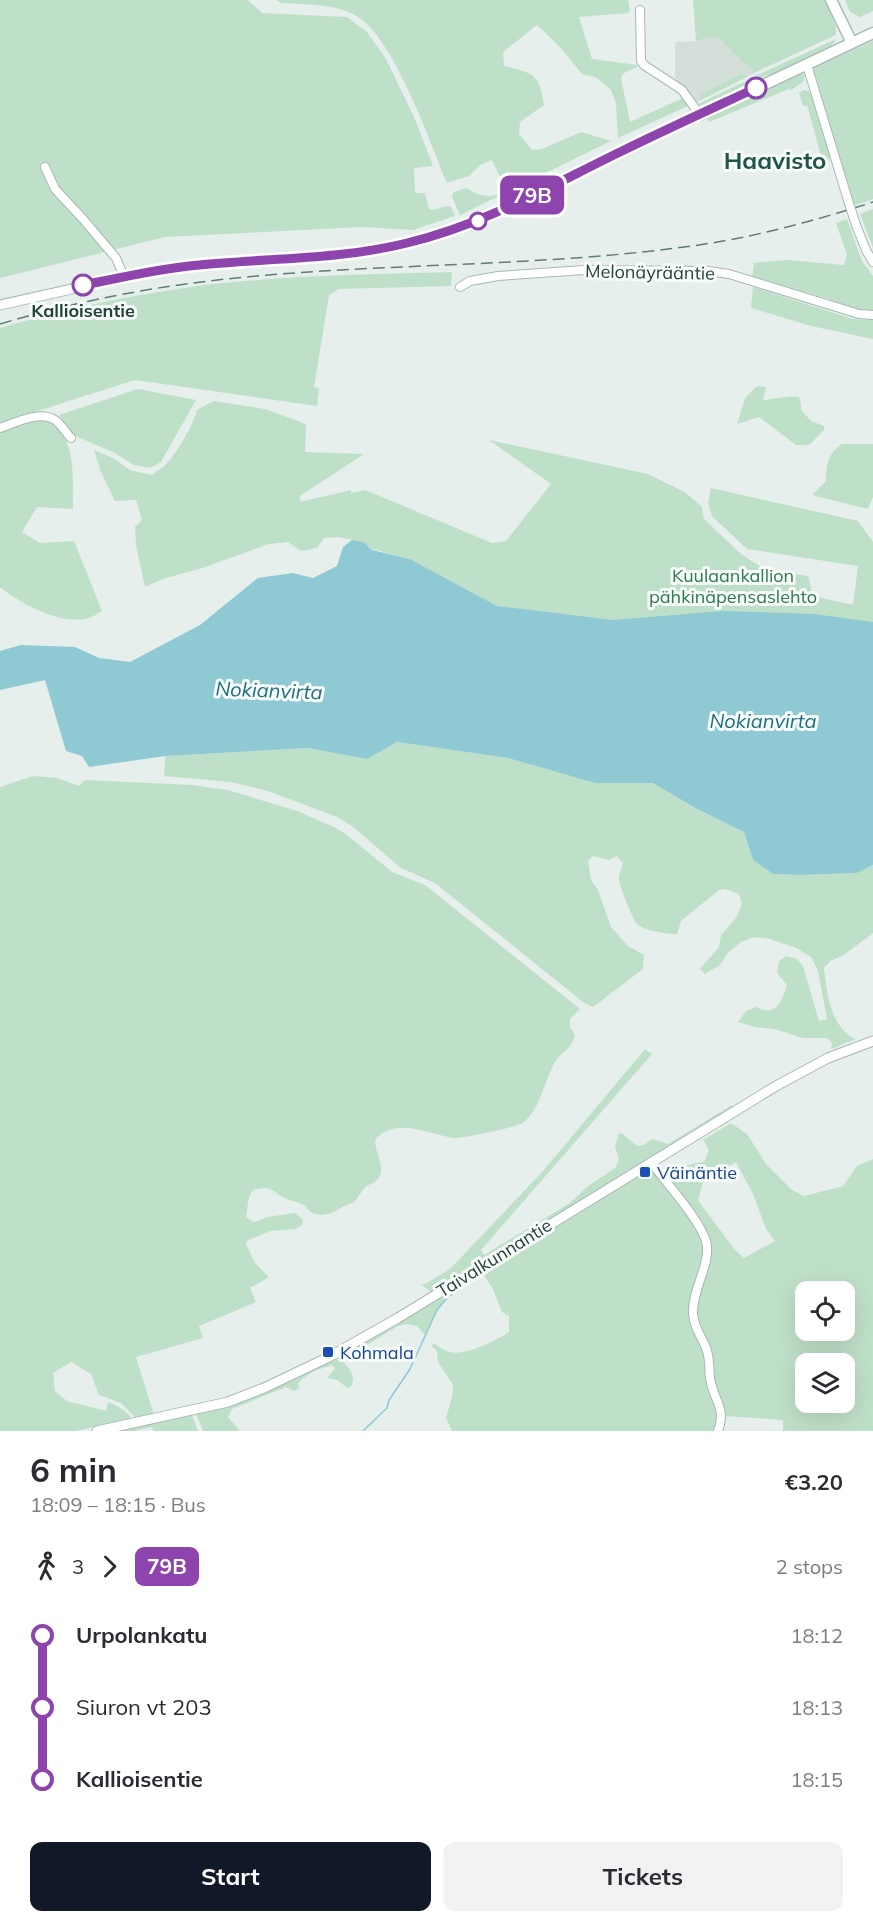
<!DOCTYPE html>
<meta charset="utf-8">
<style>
:root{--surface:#fff;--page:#f2f2f3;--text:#2b2b33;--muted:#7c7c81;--accent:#111827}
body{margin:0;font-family:Mulish,sans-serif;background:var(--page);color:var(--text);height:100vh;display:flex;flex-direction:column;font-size:22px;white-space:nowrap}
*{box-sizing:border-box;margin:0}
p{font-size:20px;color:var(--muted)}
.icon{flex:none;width:33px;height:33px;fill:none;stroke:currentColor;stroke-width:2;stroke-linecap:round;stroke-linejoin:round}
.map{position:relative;height:1431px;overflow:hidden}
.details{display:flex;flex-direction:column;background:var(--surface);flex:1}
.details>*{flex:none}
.badge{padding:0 12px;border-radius:9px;font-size:21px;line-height:39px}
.tools{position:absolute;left:795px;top:1281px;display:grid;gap:12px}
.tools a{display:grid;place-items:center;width:60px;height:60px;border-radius:12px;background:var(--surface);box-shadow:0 6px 24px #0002;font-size:30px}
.map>.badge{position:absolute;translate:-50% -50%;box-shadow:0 0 0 3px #fff}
.legs{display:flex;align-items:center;gap:9px;height:66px;padding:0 30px;font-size:20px}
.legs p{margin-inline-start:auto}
.summary{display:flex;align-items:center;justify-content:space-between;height:102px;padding:0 30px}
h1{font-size:33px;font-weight:700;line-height:45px}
.button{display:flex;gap:12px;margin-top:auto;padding:12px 30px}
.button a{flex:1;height:69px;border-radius:12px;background:var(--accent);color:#fff;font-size:24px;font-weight:700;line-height:69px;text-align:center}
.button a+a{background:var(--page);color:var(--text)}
ul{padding:0 30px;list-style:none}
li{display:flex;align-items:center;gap:21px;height:72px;font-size:22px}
li i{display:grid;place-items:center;width:9px;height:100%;margin:0 8px;background:currentColor}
li i::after{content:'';width:15px;height:15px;margin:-8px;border:4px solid;border-radius:50%;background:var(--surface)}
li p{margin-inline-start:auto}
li:first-child i{background:linear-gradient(#0000 50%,currentColor 0)}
li:last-child i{background:linear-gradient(currentColor 50%,#0000 0)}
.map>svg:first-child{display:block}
</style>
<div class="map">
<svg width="873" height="1431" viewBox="0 0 873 1431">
<rect width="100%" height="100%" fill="#e6efeb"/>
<!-- built -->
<path fill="#d4dfda" d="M708 37 719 38 726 43 754 73 747 77 742 73 705 92 701 95V100L694 103 675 84V42L696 41Z"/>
<!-- green -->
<path fill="#bfe0c8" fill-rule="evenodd" d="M0 0H248L262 13 347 17 367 32 386 59 414 117 433 166 414 168 415 193H425L429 209 432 210 448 206 451 207 455 216 413 230 362 227 165 237 0 278Z
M276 0H628L630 10 628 13 579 17 592 59 638 65 637 67 624 73 621 78 630 122 685 97 690 105 618 138 616 103 611 90 597 78 582 74 558 45 537 25 503 52 504 66C534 73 539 73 544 105L520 122 519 134 532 150 542 149 581 132 611 141 460 215 452 197 454 192 467 188C482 198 491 198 507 191L492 160 480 165 469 176 447 183C430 142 394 39 358 17 337 3 306 5 281 3Z
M693 0H825L836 27V35L754 73 719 38 709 37 696 41Z
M845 0H873V11L860 17 850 12Z
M836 39C830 56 774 73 757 79L755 76Z
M873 41V199L853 206 813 75 814 68Z
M742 73 747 77 701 100V95L705 92Z
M800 73 805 75 803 82 791 90 789 89 709 122 704 116Z
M752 78 754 80 739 91 706 107 698 104Z
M803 90 808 91 813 96 831 157 828 161 822 159 807 105 803 106 799 93Z
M873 209V248L860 214Z
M847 219 862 261 873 276V311L859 310 826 298 752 277 754 263 787 260 844 265 847 255 836 223Z
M452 272 451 286 339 289 329 295 314 387 319 388 317 406 135 380 0 423V328C76 306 154 290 233 282 305 275 379 274 452 272Z
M753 287 853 319 873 320V339L811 326 751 308Z
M757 386 766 387 763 400C774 399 789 395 799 397L801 403V410L811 421 824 426V430L809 445H796L759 417 737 424 745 398Z
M138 389 196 400 161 462 150 468 134 465 113 452 73 435 59 415Z
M214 401 265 409 301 422 306 425 305 452 364 454 300 496V502L351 490V493L365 490 492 543 506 541 551 484 489 440 648 474 685 492 702 507 704 519 741 554 758 565 775 571 808 576 813 596 853 605 858 566 747 549 712 516 708 502 711 488 858 521 873 542V622L795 614 609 621 497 606 410 559 372 549 364 542 338 537 324 538 317 548 301 551 288 542 269 544 202 568 163 579 145 587 136 545 135 527 142 520 136 500 115 501 100 470 94 450 113 458 130 470 152 475C155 472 160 470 163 467 176 456 193 425 197 410Z
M38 419C42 420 48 421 52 424 78 442 72 482 73 509L37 507 22 532 40 543 74 541 102 611C98 613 93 617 89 618 62 626 21 604 0 587V431Z
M842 444H873V497L868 509 812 495 826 481C826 465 828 453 842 444Z
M397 742 508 758 595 783H653L697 809 744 832 753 860 773 874 800 875 857 873 873 865V933L844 955 830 961 824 968C827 992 830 1028 856 1039L831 1049 832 1043 827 1038H803L774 1029 755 1027 738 1022 746 1011 756 1007C777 1017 781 1002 787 985L777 973 779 961 786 956 797 959 803 966 819 1021 827 1019 818 971 811 957 796 948 770 939 754 937 741 942 727 954 720 965 705 974 700 969 719 947 721 935 736 918 742 904 739 894 725 889 719 890 681 921 677 934C669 935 643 930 637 924 632 918 621 889 619 881 618 876 622 868 623 863L617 856 609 860 593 856 588 861 591 880 598 890 611 927 628 946 644 955 643 969 593 1007 583 1002 435 883 401 868 352 826 337 817 268 791 231 782 164 776 165 756 308 748 367 759Z
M33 776 57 778 79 786 85 780 192 785 228 790 297 811 332 826 346 834 392 872 425 885 580 1009 570 1019V1027L575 1035C571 1051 560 1052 554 1064 544 1082 540 1109 524 1122 519 1127 461 1139 453 1138 428 1134 395 1116 375 1140 375 1151 382 1161 381 1172 379 1185 367 1182 362 1191 351 1208 357 1199 341 1208 333 1213 321 1218 311 1212 308 1211 307 1207 304 1205 300 1203 292 1201 287 1199 271 1192 273 1184 253 1190L249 1197 246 1217 254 1222 268 1217 295 1213 303 1220 302 1225 296 1229 271 1231 248 1240 246 1244 255 1263 269 1277 250 1288 256 1302 199 1326 203 1338 136 1357 154 1415 137 1419 121 1403 99 1395 91 1374 71 1362 53 1373 55 1391 67 1401 106 1411 108 1402C118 1406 126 1410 132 1419L75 1431H0V787Z
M645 1049 652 1054 481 1250 484 1255 570 1203 588 1186 615 1168 619 1160 615 1147 619 1133 623 1134 637 1146 644 1145 652 1139 668 1144 732 1105 734 1107 733 1110 431 1292 421 1284H425L450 1269 543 1171Z
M731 1123 747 1134 766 1164 792 1190 804 1196 843 1186 857 1166 873 1159V1431H783V1420L727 1416 723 1431H452L446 1418 452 1397 453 1385 438 1362 437 1351 432 1346 433 1343C438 1346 444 1351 450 1352 465 1356 496 1341 509 1332V1316L502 1312 493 1289 482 1273 447 1298 437 1310 425 1335 417 1326 407 1324 398 1326 342 1360C349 1370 358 1375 350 1388L346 1387 337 1380 327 1378 335 1368 332 1365 314 1371 302 1379 298 1384 299 1388 294 1391 286 1387 232 1409 228 1417 240 1431H203L196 1414 225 1406 341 1358 349 1350 631 1179 652 1173 677 1182C681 1167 689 1163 704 1162L709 1150 703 1140ZM736 1162 753 1194 766 1229 775 1241 744 1258 734 1249 698 1200 703 1182ZM806 1292H844V1330H806ZM806 1364H844V1402H806Z
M192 1415 198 1431H153L152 1427 135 1431H114Z"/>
<!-- water -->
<path fill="#8ec9d4" d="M352 540 364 542 372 550 410 559 497 606 613 620 723 611 814 614 873 622V865L857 873 800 875 773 874 753 860 744 832 697 809 653 783H595L508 758 397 742 367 759 308 748 165 756 89 767 82 756 66 751 45 680 0 690V651L21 645 75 647 99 658 130 662 200 625 258 578 293 573 313 578 337 566 343 547Z"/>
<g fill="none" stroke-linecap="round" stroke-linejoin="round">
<!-- stream -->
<path stroke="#8ec9d4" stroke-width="1.5" d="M363 1431 387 1408 389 1400 410 1369 437 1310 447 1298 460 1289 463 1282"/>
<!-- minor casing -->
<g stroke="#a8b8b2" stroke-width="10">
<path id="minor" d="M640 10 641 61 644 65 682 90 700 115
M807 65 847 197
M45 167 55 189 83 219 116 258 124 277
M856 225 866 250 873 262
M460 287 470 281 498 276 584 270 708 271 729 274 859 314 873 315
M0 428C15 423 40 410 55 420 61 424 66 433 71 438
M651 1162C667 1184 698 1217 706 1241 712 1263 692 1289 693 1313 694 1330 703 1337 707 1351 710 1360 709 1370 710 1378 713 1400 727 1408 718 1431"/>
</g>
<!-- tertiary casing -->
<g stroke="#a8b8b2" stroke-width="11">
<path id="tertiary" d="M0 305 157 270 198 265 344 254 408 243 479 221 700 115
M97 1431 228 1402 264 1388 329 1357 398 1318 776 1086 828 1058 873 1041"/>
</g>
<!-- secondary casing -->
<g stroke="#a4bbb3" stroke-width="13">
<path id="secondary" d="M831 0 852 43
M700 115 873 33"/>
</g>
<!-- minor -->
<use href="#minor" stroke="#fff" stroke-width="8"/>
<!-- tertiary -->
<use href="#tertiary" stroke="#fff" stroke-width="9"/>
<!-- secondary -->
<use href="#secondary" stroke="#fff" stroke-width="10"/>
<!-- rail -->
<path stroke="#5f7d75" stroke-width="1.5" stroke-dasharray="12 6" stroke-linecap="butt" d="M0 324C77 301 156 286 236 278 384 263 535 267 684 247 748 239 811 222 873 202"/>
<!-- minor-bridge casing -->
<g stroke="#a8b8b2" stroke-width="10" stroke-linecap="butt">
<path id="minor-bridge" d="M847 197 856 225"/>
</g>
<!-- minor-bridge -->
<use href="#minor-bridge" stroke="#fff" stroke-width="8"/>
</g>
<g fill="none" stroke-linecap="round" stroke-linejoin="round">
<!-- line-1 casing -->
<g stroke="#fff" stroke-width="14">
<path id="line-1" d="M83 285C121 278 160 268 199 265 268 258 339 260 407 243 483 225 550 186 620 152 665 130 711 109 756 88"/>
</g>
<!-- line-1 -->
<use href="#line-1" stroke="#8e44ad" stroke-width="9"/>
</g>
<!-- markers -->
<g fill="#fff" stroke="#8e44ad" stroke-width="3">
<circle cx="756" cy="88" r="10"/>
<circle cx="478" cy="221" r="8"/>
<circle cx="83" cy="285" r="10"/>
</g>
<g fill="#1a4fb4" stroke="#f7fbf9" stroke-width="2">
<rect x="639" y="1166" width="12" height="12" rx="3"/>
<rect x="322" y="1346" width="12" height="12" rx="3"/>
</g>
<g text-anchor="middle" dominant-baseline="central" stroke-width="6" stroke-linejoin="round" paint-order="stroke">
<!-- street labels -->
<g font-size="18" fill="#24423a" stroke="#f7fbf9">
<text transform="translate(650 272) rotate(1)">Melonäyrääntie</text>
<text transform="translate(494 1258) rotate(-32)">Taivalkunnantie</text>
</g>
<!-- stop labels -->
<g font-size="18" font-weight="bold" fill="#24423a" stroke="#f7fbf9">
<text x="83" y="310">Kallioisentie</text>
</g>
<!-- park labels -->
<g font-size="18" fill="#2d7a4b" stroke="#f7fbf9">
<text x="733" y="575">Kuulaankallion<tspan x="733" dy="21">pähkinäpensaslehto</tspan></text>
</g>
<!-- transit labels -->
<g font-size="18" fill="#164399" stroke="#f7fbf9" text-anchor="start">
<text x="657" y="1172">Väinäntie</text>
<text x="340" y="1352">Kohmala</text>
</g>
<!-- water labels -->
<g font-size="20" font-style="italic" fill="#1c6f80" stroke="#f7fbf9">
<text transform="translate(269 690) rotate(2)">Nokianvirta</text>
<text x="763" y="720">Nokianvirta</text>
</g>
<!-- district labels -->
<g font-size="24" font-weight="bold" fill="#1f5548" stroke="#f7fbf9">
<text x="775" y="160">Haavisto</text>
</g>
</g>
</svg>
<div class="tools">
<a><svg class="icon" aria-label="locate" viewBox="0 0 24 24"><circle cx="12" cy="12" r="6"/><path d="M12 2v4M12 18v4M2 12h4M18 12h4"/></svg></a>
<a><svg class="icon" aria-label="layers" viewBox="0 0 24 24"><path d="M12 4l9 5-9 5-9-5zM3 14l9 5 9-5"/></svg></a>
</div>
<b class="badge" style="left:532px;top:195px;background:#8e44ad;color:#fff">79B</b>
</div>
<section class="details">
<div class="summary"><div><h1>6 min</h1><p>18:09 – 18:15 · Bus</p></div><b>€3.20</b></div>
<div class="legs"><svg class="icon" aria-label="walk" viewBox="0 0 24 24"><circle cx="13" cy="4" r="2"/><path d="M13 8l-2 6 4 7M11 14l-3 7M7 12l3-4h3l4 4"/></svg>3<svg class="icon" aria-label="forward" viewBox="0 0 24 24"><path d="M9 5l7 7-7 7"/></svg><b class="badge" style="background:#8e44ad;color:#fff">79B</b><p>2 stops</p></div>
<ul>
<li><i style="color:#8e44ad"></i><b>Urpolankatu</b><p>18:12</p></li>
<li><i style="color:#8e44ad"></i><span>Siuron vt 203</span><p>18:13</p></li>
<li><i style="color:#8e44ad"></i><b>Kallioisentie</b><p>18:15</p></li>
</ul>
<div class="button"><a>Start</a><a>Tickets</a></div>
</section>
